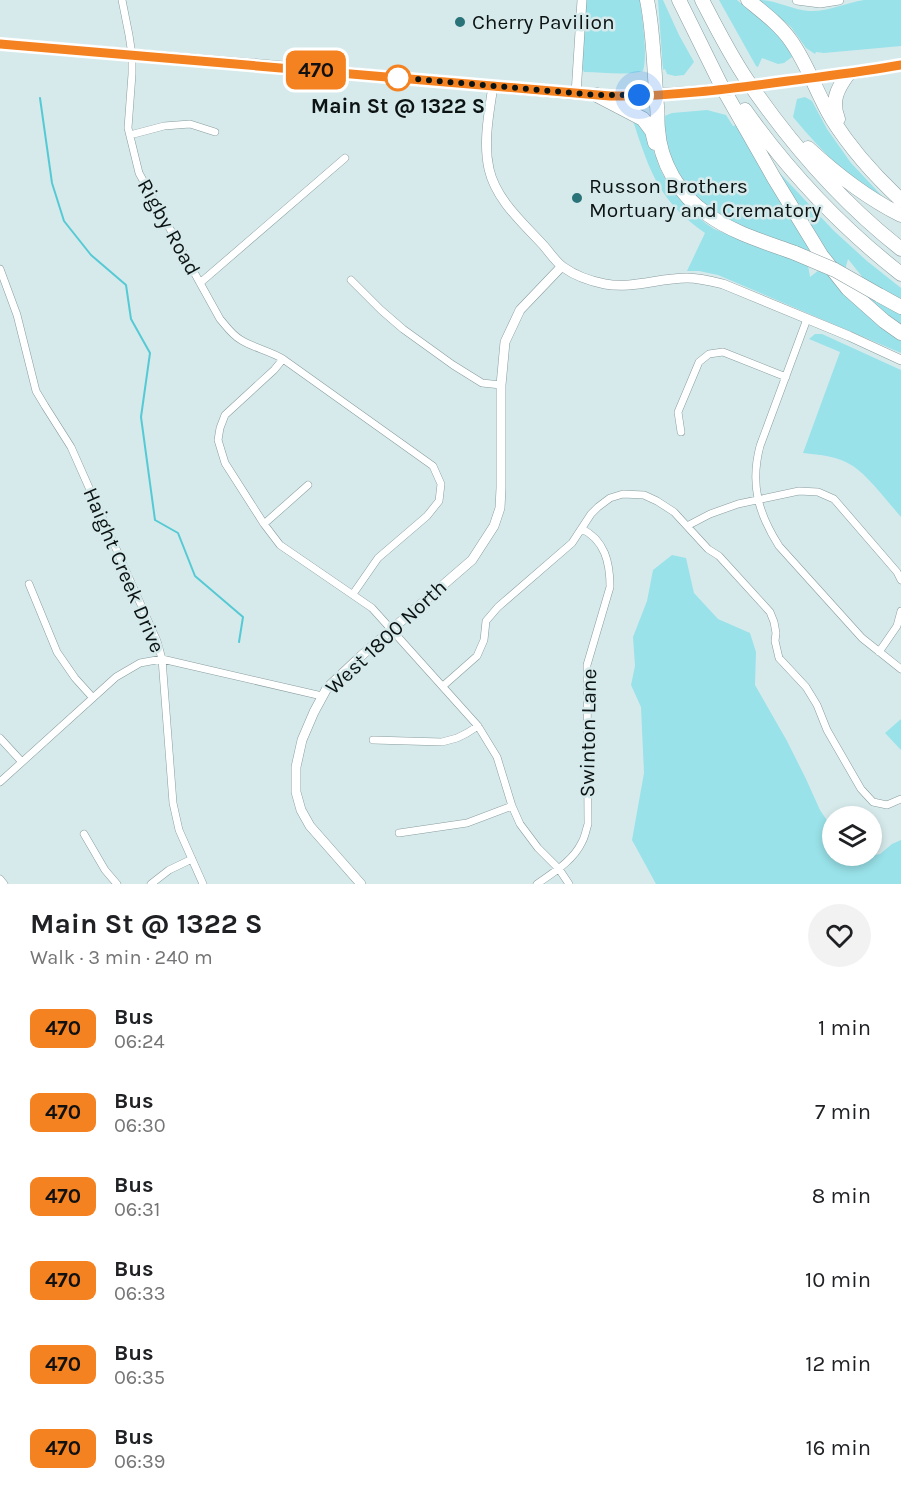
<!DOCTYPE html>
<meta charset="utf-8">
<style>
:root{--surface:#fff;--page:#f2f2f2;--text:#202124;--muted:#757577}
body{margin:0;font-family:Karla,sans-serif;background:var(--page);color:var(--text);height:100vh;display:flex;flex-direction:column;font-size:22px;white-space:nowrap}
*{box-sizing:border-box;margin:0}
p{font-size:20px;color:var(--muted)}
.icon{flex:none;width:33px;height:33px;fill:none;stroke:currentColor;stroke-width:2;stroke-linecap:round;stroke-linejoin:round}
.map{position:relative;height:884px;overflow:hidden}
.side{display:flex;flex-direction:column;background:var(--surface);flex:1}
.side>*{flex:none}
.badge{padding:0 12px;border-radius:9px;font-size:21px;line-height:39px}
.controls{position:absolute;left:822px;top:806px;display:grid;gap:12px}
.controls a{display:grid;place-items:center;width:60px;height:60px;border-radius:50%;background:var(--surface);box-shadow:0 3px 9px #0003;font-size:30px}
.you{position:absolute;width:30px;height:30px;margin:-15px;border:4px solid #fff;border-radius:50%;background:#1a73e8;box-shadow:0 0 0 9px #1a73e833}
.map>.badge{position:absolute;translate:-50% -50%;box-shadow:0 0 0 3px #fff}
.round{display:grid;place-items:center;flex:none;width:63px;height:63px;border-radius:32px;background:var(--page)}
.summary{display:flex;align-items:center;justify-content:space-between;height:102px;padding:0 30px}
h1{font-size:28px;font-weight:700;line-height:45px}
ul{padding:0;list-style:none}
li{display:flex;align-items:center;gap:18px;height:84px;padding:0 30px}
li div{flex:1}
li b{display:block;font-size:22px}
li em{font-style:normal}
li .badge{min-width:66px;font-weight:700;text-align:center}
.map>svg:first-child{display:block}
</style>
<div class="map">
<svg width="901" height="884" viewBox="0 0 901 884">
<rect width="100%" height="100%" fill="#d6eaec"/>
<!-- green -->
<path fill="#99e2e9" d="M585 0H640C642 19 648 53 643 71 625 76 603 72 584 72L582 67Z
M658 0H663L679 35 694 62 684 75 675 76 667 74 665 69 663 70Z
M719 0H737C756 16 783 33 792 57L784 63 778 64 762 58 758 67 756 66Z
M759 0C776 0 792 10 809 11 828 12 845 3 864 0 875 0 889 0 901 0V46L824 53 816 52 815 54 806 48 791 27Z
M805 97 812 101 827 129 851 163 882 196 881 197C868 188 854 179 842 169 824 153 808 135 793 117L797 99Z
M707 110 726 115 733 126 737 125 810 249 808 252 725 220 698 199 679 176 669 154 662 117 672 113Z
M633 121C652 130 654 161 665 178 677 199 694 216 714 229L808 265 810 277 819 270 829 276 891 333 901 341V353L718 275 699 271H687L705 233C659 201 650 172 633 121Z
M775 168 833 230 867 261 901 288V302L864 279 848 259 845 270 836 266Z
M862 291 901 314V326L880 310 861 292Z
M815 334H822L901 370V517C888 502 868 476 853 466 838 456 820 455 803 453L840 352 809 339Z
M672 555 686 558 694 593 718 619 750 633 756 652 755 685 787 741 806 779 820 810 832 828V855H858L861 858 880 854 892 844 901 840V884H656L632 840 644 773 641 707 631 685 635 666 633 637 647 601 653 570Z
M901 719V750L885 733Z"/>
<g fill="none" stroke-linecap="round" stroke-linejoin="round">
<!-- stream -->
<path stroke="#56cad4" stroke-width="2" d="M40 98 52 183 64 221 91 255 126 285 131 319 150 353 141 417 155 520 178 533 195 576 243 617 239 642"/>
<!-- minor casing -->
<g stroke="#899c9e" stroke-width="8">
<path id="minor" d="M122 0 129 35 132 55V74L128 128 139 173 220 319C227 327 232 335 241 340 254 348 270 351 283 359L433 466 441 484 439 501 427 516 378 558 353 594
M130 135 164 126 190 124 215 132
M0 269 17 315 36 391 45 406 71 447 157 641 162 659 173 803 179 830 203 884
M351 280 381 310 403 329 453 365 482 383 501 385
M200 283 345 158
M807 319 760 446C750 484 758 513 779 546L862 638 901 669
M283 359 274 370 225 415 220 428 218 440 225 463 264 524 280 545 372 608 478 726 497 757 512 806 520 824 538 848 559 869 569 884
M681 432 678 412 699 362 709 354 723 352 786 377
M264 524 308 485
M687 526 710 514 738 504 799 491 818 492 834 499 897 572 901 580
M29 584 57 652 75 678 93 698
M879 652 897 626 901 611
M443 686 477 656 484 640 486 621 498 607 572 543 591 514 598 507 610 498 623 494 644 495 657 501 674 512 708 549 719 556 770 612 774 622 776 633 775 641 779 658 806 687 817 705 827 730 861 789 873 802 887 805 901 799
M0 738 22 762
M373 740 442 742 457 738 467 733 478 726
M0 782 116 677 140 663 162 659 322 696
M399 833 467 823 512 806
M84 834 105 870 117 884
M0 879 4 884
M151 884 169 870 192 859
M537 884C554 872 573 861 582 842 585 837 586 830 588 824L587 665 610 587C610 563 605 540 582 529"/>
</g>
<!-- tertiary casing -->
<g stroke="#899c9e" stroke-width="10">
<path id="tertiary" d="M797 0 820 3 839 0
M493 86C489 113 483 142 489 169 496 200 523 223 544 246 550 253 556 262 563 267 574 275 590 281 605 284 632 289 659 278 687 278 699 278 711 281 723 284L849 336 901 360
M576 94 582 0
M361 884 310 826 301 810 296 792V767L302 740 314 712 327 688 361 656 472 560 494 526 500 508 501 488V385L505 342 520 310 562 266"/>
</g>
<!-- secondary casing -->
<g stroke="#899c9e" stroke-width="12">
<path id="secondary" d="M0 44 271 66 576 94 623 96 675 93
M795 80 848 74 901 65"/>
</g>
<!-- motorway casing -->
<g stroke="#899c9e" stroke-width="15">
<path id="motorway" d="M647 0C654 34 654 71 657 106 658 113 657 121 658 129 660 162 679 195 707 214 733 233 765 242 795 253
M679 0 721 85 774 178 821 255 848 289 884 321 901 333
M702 0C716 27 730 55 747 80 790 143 841 202 901 249
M748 0C764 13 780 25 791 41 808 65 817 94 832 119 851 149 875 176 901 200
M597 95 643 119 652 131 655 143
M745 110C789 172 841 227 901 274
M838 119C831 101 837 89 848 74
M808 148C836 174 867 198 901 215
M879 295 901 307"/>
</g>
<!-- minor -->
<use href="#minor" stroke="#fff" stroke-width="7"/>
<!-- tertiary -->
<use href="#tertiary" stroke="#fff" stroke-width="9"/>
<!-- secondary -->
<use href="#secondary" stroke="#fff" stroke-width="10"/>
<!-- motorway -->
<use href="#motorway" stroke="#fff" stroke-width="14"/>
<!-- secondary-bridge casing -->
<g stroke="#899c9e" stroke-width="12" stroke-linecap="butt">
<path id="secondary-bridge" d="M675 93 732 89 795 80"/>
</g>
<!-- motorway-bridge casing -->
<g stroke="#899c9e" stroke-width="15" stroke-linecap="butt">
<path id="motorway-bridge" d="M795 253 835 270 879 295"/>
</g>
<!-- secondary-bridge -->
<use href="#secondary-bridge" stroke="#fff" stroke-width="10"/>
<!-- motorway-bridge -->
<use href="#motorway-bridge" stroke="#fff" stroke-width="14"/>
</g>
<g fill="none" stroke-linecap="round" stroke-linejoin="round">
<!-- line casing -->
<g stroke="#fff" stroke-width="14">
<path id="line" d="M0 44 610 96C669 97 729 89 788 81 826 76 863 72 901 65"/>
</g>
<!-- line -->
<use href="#line" stroke="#f58220" stroke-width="9"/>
<!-- walk -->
<path stroke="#0c1313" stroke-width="6" stroke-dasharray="0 10.8" d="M398 78 392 77 597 95H639"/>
</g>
<!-- markers -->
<g fill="#297379" stroke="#d6eaec" stroke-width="2">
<circle cx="460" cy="22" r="6"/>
<circle cx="577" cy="198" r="6"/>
</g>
<circle fill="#fff" stroke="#f58220" stroke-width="3" cx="398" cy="78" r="12"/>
<g text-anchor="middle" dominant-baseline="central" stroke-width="5" stroke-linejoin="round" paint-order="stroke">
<!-- poi labels -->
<g font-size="21" fill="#0c1313" stroke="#d6eaec" text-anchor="start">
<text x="472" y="22">Cherry Pavilion</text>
<text x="589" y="186">Russon Brothers<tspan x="589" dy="24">Mortuary and Crematory</tspan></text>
</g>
<!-- stop labels -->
<g font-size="21" font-weight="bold" fill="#0c1313" stroke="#d6eaec">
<text x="398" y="106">Main St @ 1322 S</text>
</g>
<!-- street labels -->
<g font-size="21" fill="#0c1313" stroke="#d6eaec">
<text transform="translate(169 227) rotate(61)">Rigby Road</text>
<text transform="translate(124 570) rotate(67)">Haight Creek Drive</text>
<text transform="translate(386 637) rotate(-43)">West 1800 North</text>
<text transform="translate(588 733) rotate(-89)">Swinton Lane</text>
</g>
</g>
</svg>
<div class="controls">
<a><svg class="icon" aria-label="layers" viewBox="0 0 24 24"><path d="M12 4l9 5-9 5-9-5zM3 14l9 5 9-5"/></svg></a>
</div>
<div class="you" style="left:639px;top:95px"></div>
<b class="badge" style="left:316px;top:70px;background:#f58220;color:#111">470</b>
</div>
<section class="side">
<div class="summary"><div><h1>Main St @ 1322 S</h1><p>Walk · 3 min · 240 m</p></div><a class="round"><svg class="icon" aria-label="heart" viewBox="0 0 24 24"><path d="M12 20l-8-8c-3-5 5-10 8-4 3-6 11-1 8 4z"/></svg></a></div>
<ul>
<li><span class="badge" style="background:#f58220;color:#111">470</span><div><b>Bus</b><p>06:24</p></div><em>1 min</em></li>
<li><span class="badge" style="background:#f58220;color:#111">470</span><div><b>Bus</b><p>06:30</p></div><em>7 min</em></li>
<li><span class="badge" style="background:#f58220;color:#111">470</span><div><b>Bus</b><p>06:31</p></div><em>8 min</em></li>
<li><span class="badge" style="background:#f58220;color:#111">470</span><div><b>Bus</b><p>06:33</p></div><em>10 min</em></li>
<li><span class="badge" style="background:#f58220;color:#111">470</span><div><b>Bus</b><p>06:35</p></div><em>12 min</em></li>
<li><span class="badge" style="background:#f58220;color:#111">470</span><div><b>Bus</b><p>06:39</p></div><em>16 min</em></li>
</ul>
</section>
